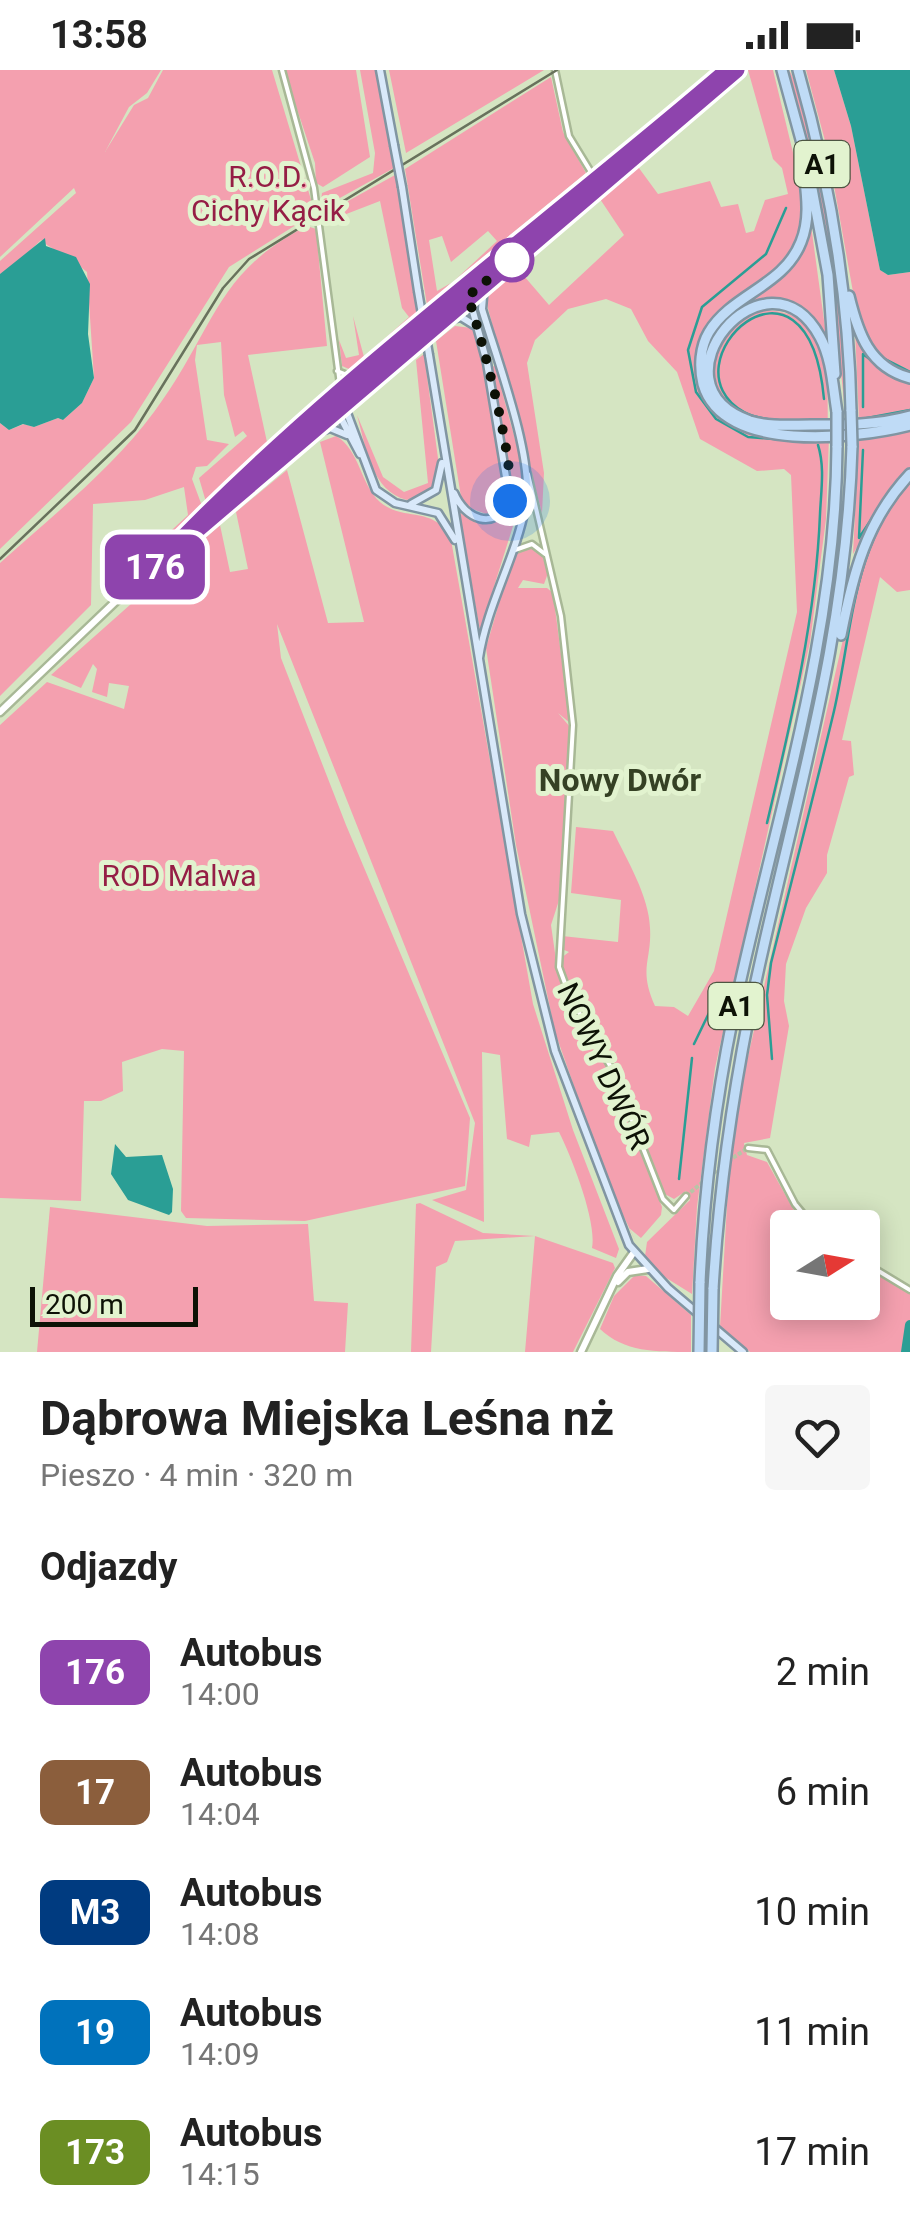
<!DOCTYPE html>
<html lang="pl">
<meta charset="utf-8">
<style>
:root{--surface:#fff;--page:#f6f6f6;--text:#222;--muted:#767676}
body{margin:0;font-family:Roboto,sans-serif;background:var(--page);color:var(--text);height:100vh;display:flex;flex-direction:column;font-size:38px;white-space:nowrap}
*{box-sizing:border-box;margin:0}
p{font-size:32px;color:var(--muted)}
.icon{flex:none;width:55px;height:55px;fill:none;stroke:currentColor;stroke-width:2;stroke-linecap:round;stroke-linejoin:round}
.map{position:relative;height:1282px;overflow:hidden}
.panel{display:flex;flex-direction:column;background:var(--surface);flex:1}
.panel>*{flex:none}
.badge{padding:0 20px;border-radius:15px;font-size:35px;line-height:65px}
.needle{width:65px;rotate:79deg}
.buttons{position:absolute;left:770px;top:1140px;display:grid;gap:20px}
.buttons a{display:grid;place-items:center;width:110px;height:110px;border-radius:10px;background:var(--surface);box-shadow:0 5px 25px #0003;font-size:50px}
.scale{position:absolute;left:30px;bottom:25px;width:168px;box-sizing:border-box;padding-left:10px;border:5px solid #0d1206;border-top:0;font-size:28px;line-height:35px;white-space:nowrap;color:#0d1206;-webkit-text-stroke:8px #e2f3cf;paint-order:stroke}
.you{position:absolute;width:50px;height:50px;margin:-25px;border:8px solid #fff;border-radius:50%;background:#1a73e8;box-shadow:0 0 0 15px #1a73e833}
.map>.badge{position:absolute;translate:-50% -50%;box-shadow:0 0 0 5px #fff}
h2{padding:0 40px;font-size:38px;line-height:90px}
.round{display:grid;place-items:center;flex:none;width:105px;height:105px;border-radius:10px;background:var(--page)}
.overview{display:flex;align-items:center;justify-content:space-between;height:170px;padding:0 40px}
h1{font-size:48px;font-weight:700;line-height:75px}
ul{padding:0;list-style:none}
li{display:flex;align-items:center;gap:30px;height:120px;padding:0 40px}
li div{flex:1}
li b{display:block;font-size:38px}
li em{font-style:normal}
li .badge{min-width:110px;font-weight:700;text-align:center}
.status{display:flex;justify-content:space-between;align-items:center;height:70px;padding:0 50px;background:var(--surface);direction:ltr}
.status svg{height:28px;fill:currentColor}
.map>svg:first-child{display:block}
</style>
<div class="status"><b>13:58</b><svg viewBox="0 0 49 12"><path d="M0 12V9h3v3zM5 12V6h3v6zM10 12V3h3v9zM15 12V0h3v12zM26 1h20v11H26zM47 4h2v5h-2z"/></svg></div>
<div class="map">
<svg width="910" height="1282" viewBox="0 0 910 1282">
<rect width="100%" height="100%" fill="#d5e5c2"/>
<!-- green -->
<path fill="#f4a0af" d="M0 0H161L147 23 129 37 105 82 134 35 148 28 163 0H272L315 143 229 197 131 352 0 479V353L9 360 24 354 34 357 58 348 63 350 82 333 94 308 87 202C72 189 49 178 41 170L8 202 0 204V191L76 123 74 118 0 187Z
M284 0H356L370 87 323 117 316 113 315 93Z
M360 0H376L394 98 320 139 322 123 373 103 375 83Z
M389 0H544L406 83Z
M748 0H773L804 128 800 167 778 200 716 247 698 306C716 371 773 367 829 367L826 449 810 572 715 998 697 1137 692 1224 663 1206 645 1186 647 1172 690 1130 686 1121 674 1129 663 1123 631 1032 565 908 561 888 569 882 562 879V866L618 872 621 830 571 823 576 757 613 761C627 790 649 826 650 858 652 891 638 898 655 936L674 937 688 946 714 901 797 542 791 405 784 399 757 401 700 369 677 302 648 271 631 239 606 229 568 239 535 270 527 293 544 403 542 443 485 227 494 213 518 199 549 235 624 165 598 126 636 94 658 124 710 111 721 137 738 134 746 163 754 161 765 130 788 124 782 98 773 89Z
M789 0C798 14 802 40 807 58 830 148 849 247 845 341L826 157Z
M806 0H834L851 56 880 200 888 205 910 202V305C882 293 871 278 858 250L828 82Z
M551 7 563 62 586 103 454 211 497 171 488 161 451 192 442 166 429 170 437 221 451 213 427 235 405 99Z
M395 105 417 243 354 298 349 299 342 296 339 270 346 288 359 285 353 246 364 287 409 247 402 238 380 131 323 153 321 146Z
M810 148 827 272C787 208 691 233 709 309 726 384 797 340 828 361 787 361 732 368 711 323 681 261 749 238 784 204 799 189 806 169 810 148Z
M307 156 316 159 327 276 248 285 267 372 285 360 206 432 199 408 247 366 243 361 235 367 224 325 221 272 197 275 195 290 207 370 229 374 207 396 196 397 192 409 202 436 163 479 160 471 188 445 184 417 145 430 93 434 91 535 0 626V493C52 446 112 399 154 342 215 260 214 203 307 156Z
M757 240C828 237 828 298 828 352 803 352 773 356 749 347 697 326 707 256 757 240Z
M455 256 472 258 477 265 507 415 502 436 486 444 467 437 461 427 436 271Z
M855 259 863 276 910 311V343L859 351Z
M424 284 440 403 436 417 407 430C371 421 366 377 357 345L383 407 404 422 428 413 416 290Z
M495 296 524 402V421L480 561 459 442C480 458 502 454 512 429L490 297Z
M910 359V401L878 441 853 484 859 366Z
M336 366C360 380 360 414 380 432 404 452 426 435 450 464L533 934 573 1060 619 1179 616 1188 592 1178C597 1152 572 1088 559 1062L531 1065 529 1077 507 1069 500 985 482 982 484 1152 432 1130 466 1120 475 1053 277 554 281 588 346 755 470 1048 465 1116 305 1151 186 1148 181 1141 184 981 162 979 122 992 123 1021 101 1031H84L81 1131 0 1128V655L47 612 124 639 129 616 109 613 107 627 92 622 97 599 93 594 81 618 51 605 220 455 230 502 248 499 236 442 287 400 328 553 364 552 320 372Z
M910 410V520L897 522 880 507 842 670 851 671 854 705 849 707 827 785V803L806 838 786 894 784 931 789 956 770 1068 744 1073 747 1085 767 1092 796 1144 809 1157 788 1158V1232H862L863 1196 910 1224V1282H750L720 1257 728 1118 742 1013 862 486 888 435Z
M525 476 541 482 548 503 544 514 523 510 518 518H547L553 523 570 653 558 643 571 658 569 703 550 711 553 718 568 720 562 821 551 855 557 897 568 928 610 1000 662 1137 661 1145 641 1168 629 1158 636 1172 609 1116 555 962 516 775 486 578 513 485Z
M420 1133 483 1163 535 1166 613 1193 615 1198 573 1282H525L535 1166 455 1171 447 1192 436 1197 431 1282H411L416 1134Z
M50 1137 207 1156 308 1154 314 1231 348 1233 345 1282H37Z
M635 1205 646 1206 691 1245V1282C656 1282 624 1282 600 1259L614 1226Z"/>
<!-- water -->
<path fill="#2a9e95" d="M834 0H910V202L888 205 880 200 851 56Z
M45 168 46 176 76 187 90 214 88 264 94 308 82 333 63 350 58 348 34 357 23 354 9 360 0 353V204Z
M115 1074 126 1087 162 1085 173 1119 172 1142 169 1145 128 1130 111 1104Z"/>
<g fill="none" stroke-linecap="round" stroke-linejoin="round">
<!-- stream -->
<path stroke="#2a9e95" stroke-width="2.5" d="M786 138 766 184 702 237 688 280 696 322 716 349 748 367 788 370
M883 288 910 302
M824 329C808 153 660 295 744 342 767 354 802 350 828 350
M863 337V284L893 307 910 313
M862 349 910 340
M862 368 910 360
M863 380 859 468 892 418
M767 753C791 652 816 548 820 444 821 421 825 397 818 375
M694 974 723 914
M772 989 767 925 771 893C792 809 814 725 834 641 852 563 852 474 910 412
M679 1109 692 988"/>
<!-- river -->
<path stroke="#2a9e95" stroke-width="10" d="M906 1282 910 1255"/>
<!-- street-tunnel -->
<path stroke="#b7c5a6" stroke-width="4" stroke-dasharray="4 2" stroke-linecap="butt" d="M728 1091 748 1078
M686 1126 721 1097"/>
<!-- street casing -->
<g stroke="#a8b896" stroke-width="9">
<path id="street" d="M282 0 314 118 341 322
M555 0 569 66 594 107
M337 301 355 308
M528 404 561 546 573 655 559 897 570 927 612 999 663 1129 674 1140 686 1126
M515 480 532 474 545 484
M748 1078 767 1080 795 1134 815 1158
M862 1191 910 1220"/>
</g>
<!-- secondary casing -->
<g stroke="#a8b896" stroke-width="11">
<path id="secondary" d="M171 480 252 400 341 322
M0 642 116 531 343 335
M618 1212 628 1202 648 1199
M581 1282 617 1206 634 1182"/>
</g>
<!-- primary casing -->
<g stroke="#8195a2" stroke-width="11">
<path id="primary" d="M380 0 394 75
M402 117 418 221
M445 250 461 247 474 255
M429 285 521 844 555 981 629 1175 668 1218 743 1282
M344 334 737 0
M344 335 376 420 395 433 438 443 455 470
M306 366 330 358 347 365
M360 384 342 350 341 322 458 220 727 0
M454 423C465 449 494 462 510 431L487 293 469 227 477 207
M411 434 436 420 442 393
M479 588C487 534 517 486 526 433 534 388 496 286 482 239L484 215"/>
</g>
<!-- highway casing -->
<g stroke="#8195a2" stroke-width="14">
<path id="highway" d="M782 0 803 77
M798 0C830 112 849 225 851 341
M802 74C802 107 814 140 801 172 784 216 732 224 709 262 700 277 699 297 703 314 723 384 855 369 910 355
M808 97 828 205 835 304
M849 226C858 263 869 297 910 308
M837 342C833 318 832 289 820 267 767 169 644 314 750 351 769 357 791 355 811 355 844 355 878 355 910 346
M841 565C853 504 866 451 910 404
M700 1213C704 1118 717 1021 737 927 777 743 836 566 837 376
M713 1219C720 1103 738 988 764 875 803 703 847 555 852 376"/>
</g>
<!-- street -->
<use href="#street" stroke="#fff" stroke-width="4"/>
<!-- secondary -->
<use href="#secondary" stroke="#fff" stroke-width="6"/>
<!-- primary -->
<use href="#primary" stroke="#d9e9fa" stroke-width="6"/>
<!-- highway -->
<use href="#highway" stroke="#bfdbf6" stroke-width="9"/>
<!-- tram -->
<path stroke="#68725c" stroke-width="2.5" d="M0 489 135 360 223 218 249 189 557 0"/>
<!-- primary-bridge casing -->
<g stroke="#8195a2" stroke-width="11" stroke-linecap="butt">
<path id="primary-bridge" d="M394 75 402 117
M418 221 429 285"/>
</g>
<!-- highway-bridge casing -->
<g stroke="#8195a2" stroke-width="14" stroke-linecap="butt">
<path id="highway-bridge" d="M851 341 852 376
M837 342V376
M699 1282 700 1213
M712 1282 713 1219"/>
</g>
<!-- primary-bridge -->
<use href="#primary-bridge" stroke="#d9e9fa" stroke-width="6"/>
<!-- highway-bridge -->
<use href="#highway-bridge" stroke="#bfdbf6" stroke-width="9"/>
</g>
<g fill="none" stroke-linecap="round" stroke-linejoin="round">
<!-- line casing -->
<g stroke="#fff" stroke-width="22">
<path id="line" d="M727 0C535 165 327 314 152 499L737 0"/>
</g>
<!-- line -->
<use href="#line" stroke="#8e44ad" stroke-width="15"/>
<!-- walk -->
<path stroke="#0d1206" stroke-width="10" stroke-dasharray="0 18" d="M510 431C514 385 483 274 468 226L512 190"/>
</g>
<!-- markers -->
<circle fill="#fff" stroke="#8e44ad" stroke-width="5" cx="512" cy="190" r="20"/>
<g text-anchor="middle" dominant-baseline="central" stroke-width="10" stroke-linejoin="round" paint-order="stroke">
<!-- shield labels -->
<g fill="#e2f3cf" stroke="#4d5642" stroke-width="2.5">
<rect x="794.5" y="71" width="55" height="46" rx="8"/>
<rect x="708.5" y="913" width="55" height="46" rx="8"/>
</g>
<g font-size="28" font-weight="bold" fill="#0d1206">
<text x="822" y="94">A1</text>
<text x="736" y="936">A1</text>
</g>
<!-- park labels -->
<g font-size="30" fill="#951e45" stroke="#e2f3cf">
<text x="268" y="106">R.O.D.<tspan x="268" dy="34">Cichy Kącik</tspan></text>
<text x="179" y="805">ROD Malwa</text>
</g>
<!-- street labels -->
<g font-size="30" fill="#0d1206" stroke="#e2f3cf">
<text transform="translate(604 996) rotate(65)">NOWY DWÓR</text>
</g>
<!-- neighbourhood labels -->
<g font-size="32" font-weight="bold" fill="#354124" stroke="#e2f3cf">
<text x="620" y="710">Nowy Dwór</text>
</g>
</g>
</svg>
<div class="buttons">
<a><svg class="needle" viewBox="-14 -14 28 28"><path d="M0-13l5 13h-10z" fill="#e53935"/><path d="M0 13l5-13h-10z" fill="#767676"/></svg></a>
</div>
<div class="scale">200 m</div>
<div class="you" style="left:510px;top:431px"></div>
<b class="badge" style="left:155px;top:497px;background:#8e44ad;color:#fff">176</b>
</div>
<section class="panel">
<div class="overview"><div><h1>Dąbrowa Miejska Leśna nż</h1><p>Pieszo · 4 min · 320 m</p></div><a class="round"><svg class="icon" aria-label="heart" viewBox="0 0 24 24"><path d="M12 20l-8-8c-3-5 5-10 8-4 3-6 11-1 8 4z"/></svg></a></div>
<h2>Odjazdy</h2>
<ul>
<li><span class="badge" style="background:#8e44ad;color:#fff">176</span><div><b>Autobus</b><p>14:00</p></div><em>2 min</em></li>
<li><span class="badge" style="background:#8b5e3c;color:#fff">17</span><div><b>Autobus</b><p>14:04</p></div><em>6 min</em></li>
<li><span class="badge" style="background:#003b80;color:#fff">M3</span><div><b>Autobus</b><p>14:08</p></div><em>10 min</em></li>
<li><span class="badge" style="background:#0072bc;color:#fff">19</span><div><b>Autobus</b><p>14:09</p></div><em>11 min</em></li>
<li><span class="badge" style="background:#6b8e23;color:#fff">173</span><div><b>Autobus</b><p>14:15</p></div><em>17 min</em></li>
</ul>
</section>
